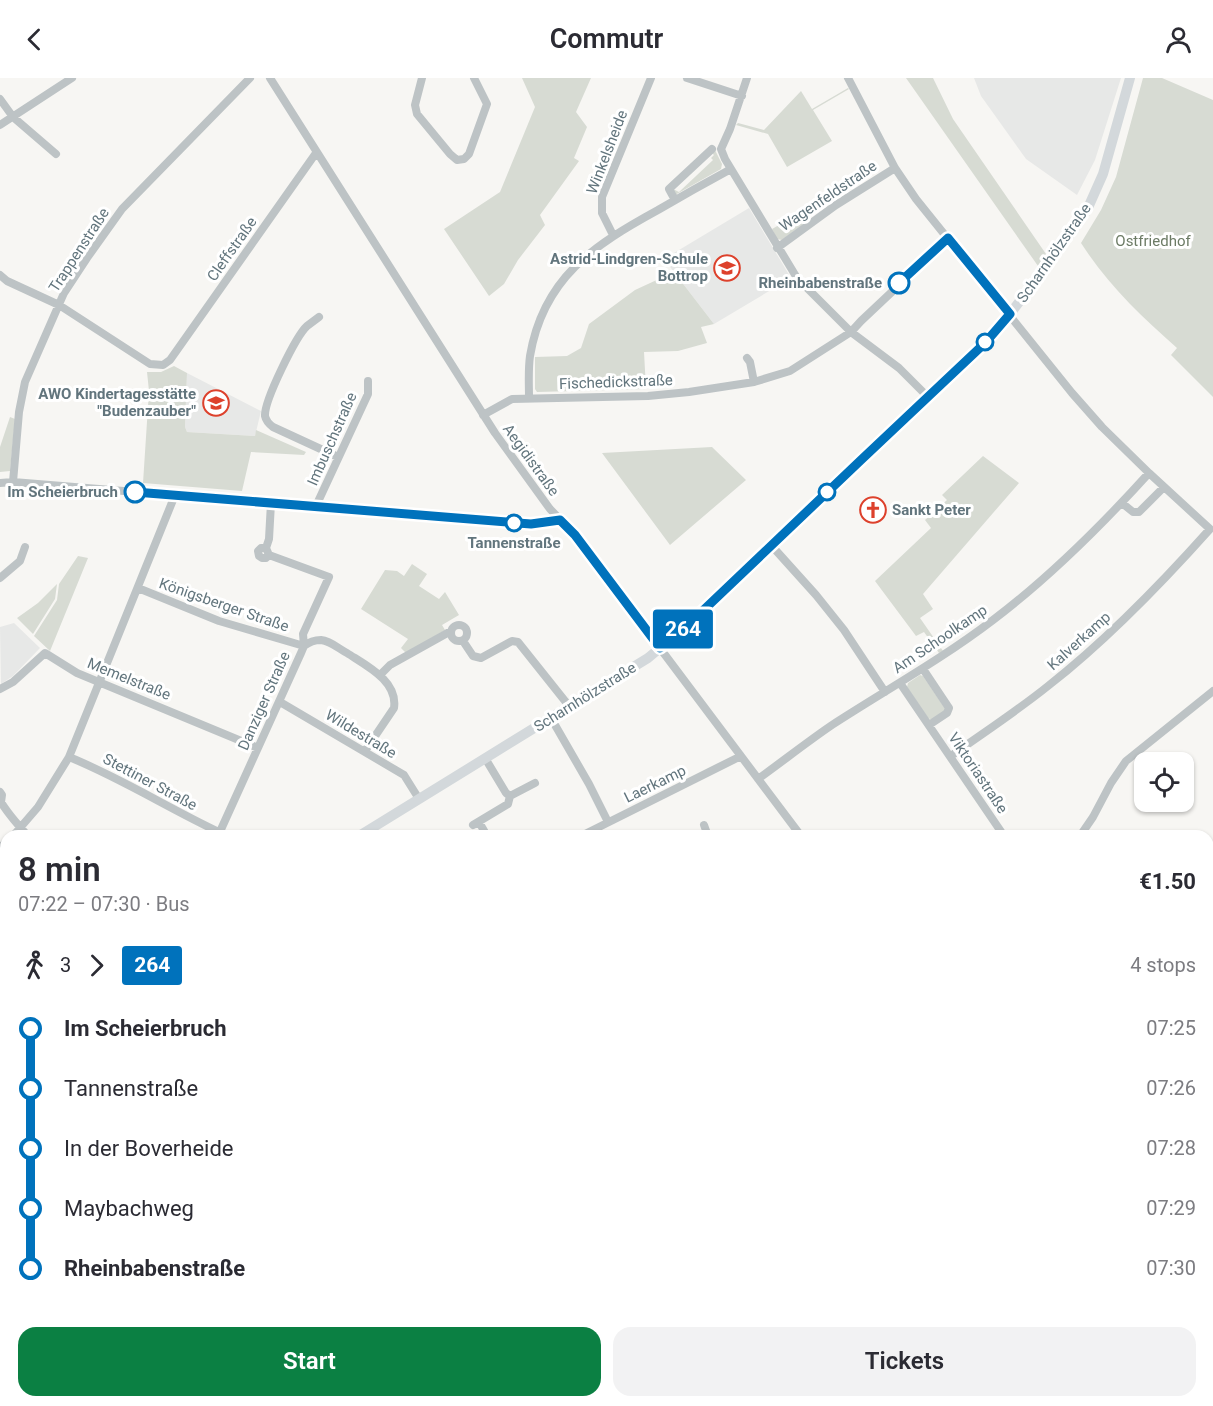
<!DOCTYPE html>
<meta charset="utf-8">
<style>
:root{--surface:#fff;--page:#f2f2f3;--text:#2b2b33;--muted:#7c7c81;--accent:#0b8043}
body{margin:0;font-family:Roboto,sans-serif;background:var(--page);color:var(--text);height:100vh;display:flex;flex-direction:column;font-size:22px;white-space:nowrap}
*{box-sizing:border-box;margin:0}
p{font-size:20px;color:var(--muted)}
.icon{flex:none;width:33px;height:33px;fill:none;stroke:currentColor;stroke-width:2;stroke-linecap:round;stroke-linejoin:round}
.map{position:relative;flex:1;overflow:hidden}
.drawer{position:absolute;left:0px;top:752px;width:1214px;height:578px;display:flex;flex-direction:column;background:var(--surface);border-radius:18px 18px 0 0;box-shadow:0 2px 4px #0004}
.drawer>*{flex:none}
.badge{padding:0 12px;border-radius:4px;font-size:21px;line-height:39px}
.buttons{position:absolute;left:1134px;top:674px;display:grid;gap:12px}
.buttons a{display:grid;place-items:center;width:60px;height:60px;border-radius:12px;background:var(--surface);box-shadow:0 2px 4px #0004;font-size:30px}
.map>.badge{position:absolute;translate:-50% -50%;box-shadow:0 0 0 3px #fff}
.legs{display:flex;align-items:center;gap:9px;height:66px;padding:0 18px;font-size:20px}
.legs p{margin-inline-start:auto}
.overview{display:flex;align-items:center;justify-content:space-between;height:102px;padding:0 18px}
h1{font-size:33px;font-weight:600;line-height:45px}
.action{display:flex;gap:12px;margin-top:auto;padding:12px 18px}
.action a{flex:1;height:69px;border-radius:18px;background:var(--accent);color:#fff;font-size:24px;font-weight:600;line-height:69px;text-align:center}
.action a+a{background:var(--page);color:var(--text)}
ul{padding:0 18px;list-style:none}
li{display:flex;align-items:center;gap:21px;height:60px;font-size:22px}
li i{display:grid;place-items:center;width:9px;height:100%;margin:0 8px;background:currentColor}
li i::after{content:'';width:15px;height:15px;margin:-8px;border:4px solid;border-radius:50%;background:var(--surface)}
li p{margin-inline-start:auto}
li:first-child i{background:linear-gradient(#0000 50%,currentColor 0)}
li:last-child i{background:linear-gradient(currentColor 50%,#0000 0)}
header{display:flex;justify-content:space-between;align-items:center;height:78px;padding:0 18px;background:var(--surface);font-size:27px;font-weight:600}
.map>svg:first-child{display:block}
</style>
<header><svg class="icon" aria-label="back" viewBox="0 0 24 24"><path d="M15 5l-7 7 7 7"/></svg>Commutr<svg class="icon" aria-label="person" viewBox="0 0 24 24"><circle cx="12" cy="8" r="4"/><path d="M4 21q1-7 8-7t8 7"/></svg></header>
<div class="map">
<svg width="1213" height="1328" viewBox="0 0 1213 1328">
<rect width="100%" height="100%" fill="#f7f6f3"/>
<!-- built -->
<path fill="#e7e8e7" d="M974 0H1121L1095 82 1077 117 1026 81 981 18Z
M749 130 791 200 714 246 664 181Z
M187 295 261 333 255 358 187 354 185 349Z
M14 545 40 570 13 598 1 606 0 549Z
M1213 1161V1301L1208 1303V1163Z
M468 1323H557L560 1328H471Z
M1048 1323H1125L1119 1325 1120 1328H1048Z"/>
<!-- green -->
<path fill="#d7dbd3" d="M522 0H591L576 34 587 49 574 80 579 83 540 137 545 147 518 182 504 206 489 218 444 151 500 114 535 29Z
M906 0H933L953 41 1046 176 1038 188Z
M1143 0H1162L1213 22V319L1171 277 1177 270C1140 237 1108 207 1081 165L1101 132 1116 99Z
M848 10 849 11 813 32 832 63 787 89 768 56 736 47 738 45 764 52 801 13 812 31Z
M715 72 722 86 721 91 675 117 673 111 679 114 713 82 711 80 714 77 711 74Z
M802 134 806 144 782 162 777 161 772 151Z
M674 194 714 246 701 249 707 265 678 273 644 274 646 311 537 314 535 311V279L567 278 581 270 589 246 635 212Z
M174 288 187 295 185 349 187 354 255 358 256 352 306 374 304 377 251 374 242 413 143 405 149 313 147 294H161Z
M10 339 15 341 10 393 0 394V369Z
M712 369 746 402 670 467 602 375Z
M983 378 1019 405 923 516 933 531 920 540 943 573 939 575 924 554 916 558 875 503 931 450 925 442 947 422 942 417Z
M78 478 88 480 50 573 34 558 57 522 59 506Z
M412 486 427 496 419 508 439 521 445 514 459 537 442 547 445 552 406 575 401 570 408 561 361 531 385 492 397 493 404 498Z
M57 506 55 521 33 556 17 540 38 525Z
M920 597 923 598 946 632 932 642 928 640 907 609 908 605Z
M286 1323H354L357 1328H278Z
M735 1323H871L856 1328H721Z"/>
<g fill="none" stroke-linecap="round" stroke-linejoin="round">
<!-- minor -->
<path stroke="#bdc3c5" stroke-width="8" d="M270 0 495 355 550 431 575 457 801 758
M422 0 415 27 417 36 450 76 457 82 464 81 469 76 487 26 474 0
M687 0 742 18
M747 0 730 51 721 71 725 81 797 200 851 254 899 290 927 318
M0 21 13 39 56 76
M0 47 72 0
M675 122 669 111 712 71
M613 157 602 135V119L651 0
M777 170 836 127 895 90
M0 197 7 203 59 227 150 286 163 287 170 282 316 75
M319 239C315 242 311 245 307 248 296 258 264 323 265 338 266 343 269 346 273 349L338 379
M747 280 750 284 754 304
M529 320C529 306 528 292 530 278 543 200 594 167 658 132 682 118 707 104 731 91
M483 337 512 321 648 318 689 314 754 304 790 293 851 254 861 243 948 161
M13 404 19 334 25 304 64 215 87 180 122 131 250 0
M0 405 13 404 531 446 560 442
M1122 425 1133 434H1139L1164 409
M316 428 368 316V303
M771 467 816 517 844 552 885 614
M266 470H261L258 473 259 478 262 480H266L269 477 266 470 269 461 271 425
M0 500 20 483 25 469
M138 510 219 543 304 568C309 564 314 562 321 562 331 563 339 571 347 575 367 588 398 603 394 630L365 673
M451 555a8 8 0 1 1 16 0a8 8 0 1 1-16 0Z
M463 563 473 578 481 580 512 563 518 564 569 628
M923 591 949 630 947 635 929 647
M380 597 390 587 451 553
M900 605 1004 758
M0 611 13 604 45 575 77 595 258 670
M280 624 404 697 419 721
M551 640 589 706 608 744
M951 678C983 655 1017 633 1048 608 1107 562 1160 507 1210 451L1149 395
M69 679C121 700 168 730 219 754
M758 701C783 683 807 664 832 647 886 612 942 581 993 542 1050 499 1101 448 1149 395L1102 349 1072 315 916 121 895 90 848 0
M0 714 2 717 1 724C8 736 18 747 28 758
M510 718 535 705
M479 744 487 758
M473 747 508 726 510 718 506 715 485 680
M704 747 708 758
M13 758 38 729 69 679 175 417
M218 758 301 575 304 568 303 556 329 499 269 477
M581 758 741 678
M1080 758 1093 739 1111 705 1126 683 1213 613
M0 770 6 764
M1208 818 1213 815
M0 839 6 845
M1211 902 1213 911
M1208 934 1213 933
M0 938 6 943
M1208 1082 1213 1099
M1208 1156 1213 1154
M0 1212 6 1214
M1208 1306 1213 1304
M564 1323 566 1328
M160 1328 165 1323
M714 1328 727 1323
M1042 1328 1043 1323
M1133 1328 1147 1323"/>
<!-- major -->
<path stroke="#d3d8db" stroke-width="10" d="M359 758 648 580 691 544 985 265 1010 236 1061 169 1087 132 1103 96 1130 0
M1208 1016 1213 1015
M0 1158 6 1149
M256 1328 265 1323"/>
</g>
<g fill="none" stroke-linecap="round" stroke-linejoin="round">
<!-- line-1 casing -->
<g stroke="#fff" stroke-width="14">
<path id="line-1" d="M135 414 531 446 560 442 575 457 660 570 691 544 861 382 985 265 1010 236 948 160 899 205"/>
</g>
<!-- line-1 -->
<use href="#line-1" stroke="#0072bc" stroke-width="9"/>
</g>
<!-- icons -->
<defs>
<g id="school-ring" transform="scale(1.35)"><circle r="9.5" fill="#fff" stroke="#dd412c" stroke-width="1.5"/><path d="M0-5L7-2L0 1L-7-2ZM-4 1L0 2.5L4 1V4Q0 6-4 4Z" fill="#dd412c"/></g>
<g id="church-ring" transform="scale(1.35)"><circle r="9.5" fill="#fff" stroke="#dd412c" stroke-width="1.5"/><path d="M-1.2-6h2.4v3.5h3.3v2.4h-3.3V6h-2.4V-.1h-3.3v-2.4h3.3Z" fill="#dd412c"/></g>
</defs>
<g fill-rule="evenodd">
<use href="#school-ring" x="727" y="190"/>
<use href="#school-ring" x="216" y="325"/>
<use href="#church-ring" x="873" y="432"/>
</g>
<!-- markers -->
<g fill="#fff" stroke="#0072bc" stroke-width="3">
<circle cx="899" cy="205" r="10"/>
<circle cx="985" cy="264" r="8"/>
<circle cx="135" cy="414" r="10"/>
<circle cx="827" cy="414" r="8"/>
<circle cx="514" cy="445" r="8"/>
</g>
<g text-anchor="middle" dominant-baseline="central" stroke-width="6" stroke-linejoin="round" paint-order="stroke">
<!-- street labels -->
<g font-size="15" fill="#62757d" stroke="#fff">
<text transform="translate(607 74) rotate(-69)">Winkelsheide</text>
<text transform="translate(828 118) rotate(-34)">Wagenfeldstraße</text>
<text transform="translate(232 171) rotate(-55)">Cleffstraße</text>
<text transform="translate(79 172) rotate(-57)">Trappenstraße</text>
<text transform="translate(1054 175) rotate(-55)">Scharnhölzstraße</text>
<text transform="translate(616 304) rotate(-2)">Fischedickstraße</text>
<text transform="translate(332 361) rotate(-66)">Imbuschstraße</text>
<text transform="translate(531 382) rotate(54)">Aegidistraße</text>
<text transform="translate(224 527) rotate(19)">Königsberger Straße</text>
<text transform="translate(940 561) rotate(-34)">Am Schoolkamp</text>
<text transform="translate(1079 563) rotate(-42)">Kalverkamp</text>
<text transform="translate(129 601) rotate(22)">Memelstraße</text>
<text transform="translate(585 619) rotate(-32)">Scharnhölzstraße</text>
<text transform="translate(264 623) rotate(-66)">Danziger Straße</text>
<text transform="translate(361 656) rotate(31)">Wildestraße</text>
<text transform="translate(978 695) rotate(56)">Viktoriastraße</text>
<text transform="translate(150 704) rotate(28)">Stettiner Straße</text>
<text transform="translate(655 706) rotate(-26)">Laerkamp</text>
</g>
<!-- park labels -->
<g font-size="15" fill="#6c7b65" stroke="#fff">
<text x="1153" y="163">Ostfriedhof</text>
</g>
<!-- poi labels -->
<g font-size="15" font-weight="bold" fill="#62757d" stroke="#fff" text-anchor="end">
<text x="708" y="181">Astrid-Lindgren-Schule<tspan x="708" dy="17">Bottrop</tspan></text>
<text x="196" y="316">AWO Kindertagesstätte<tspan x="196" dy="17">"Budenzauber"</tspan></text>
<text x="892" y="432" text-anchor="start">Sankt Peter</text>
</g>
<!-- stop labels -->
<g font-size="15" font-weight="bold" fill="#62757d" stroke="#fff" text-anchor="end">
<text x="882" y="205">Rheinbabenstraße</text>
<text x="118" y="414">Im Scheierbruch</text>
<text x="514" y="465" text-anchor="middle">Tannenstraße</text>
</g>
</g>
</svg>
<div class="buttons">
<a><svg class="icon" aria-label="locate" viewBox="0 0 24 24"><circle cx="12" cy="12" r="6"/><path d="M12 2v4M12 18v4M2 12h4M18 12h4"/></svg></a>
</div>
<b class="badge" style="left:683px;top:551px;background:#0072bc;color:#fff">264</b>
<section class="drawer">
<div class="overview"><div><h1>8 min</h1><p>07:22 – 07:30 · Bus</p></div><b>€1.50</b></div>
<div class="legs"><svg class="icon" aria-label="walk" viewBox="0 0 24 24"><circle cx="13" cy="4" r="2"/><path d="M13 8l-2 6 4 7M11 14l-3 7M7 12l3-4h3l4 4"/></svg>3<svg class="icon" aria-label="forward" viewBox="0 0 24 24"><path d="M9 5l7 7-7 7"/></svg><b class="badge" style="background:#0072bc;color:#fff">264</b><p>4 stops</p></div>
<ul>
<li><i style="color:#0072bc"></i><b>Im Scheierbruch</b><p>07:25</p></li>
<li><i style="color:#0072bc"></i><span>Tannenstraße</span><p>07:26</p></li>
<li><i style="color:#0072bc"></i><span>In der Boverheide</span><p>07:28</p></li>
<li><i style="color:#0072bc"></i><span>Maybachweg</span><p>07:29</p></li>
<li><i style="color:#0072bc"></i><b>Rheinbabenstraße</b><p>07:30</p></li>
</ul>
<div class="action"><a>Start</a><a>Tickets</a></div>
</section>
</div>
